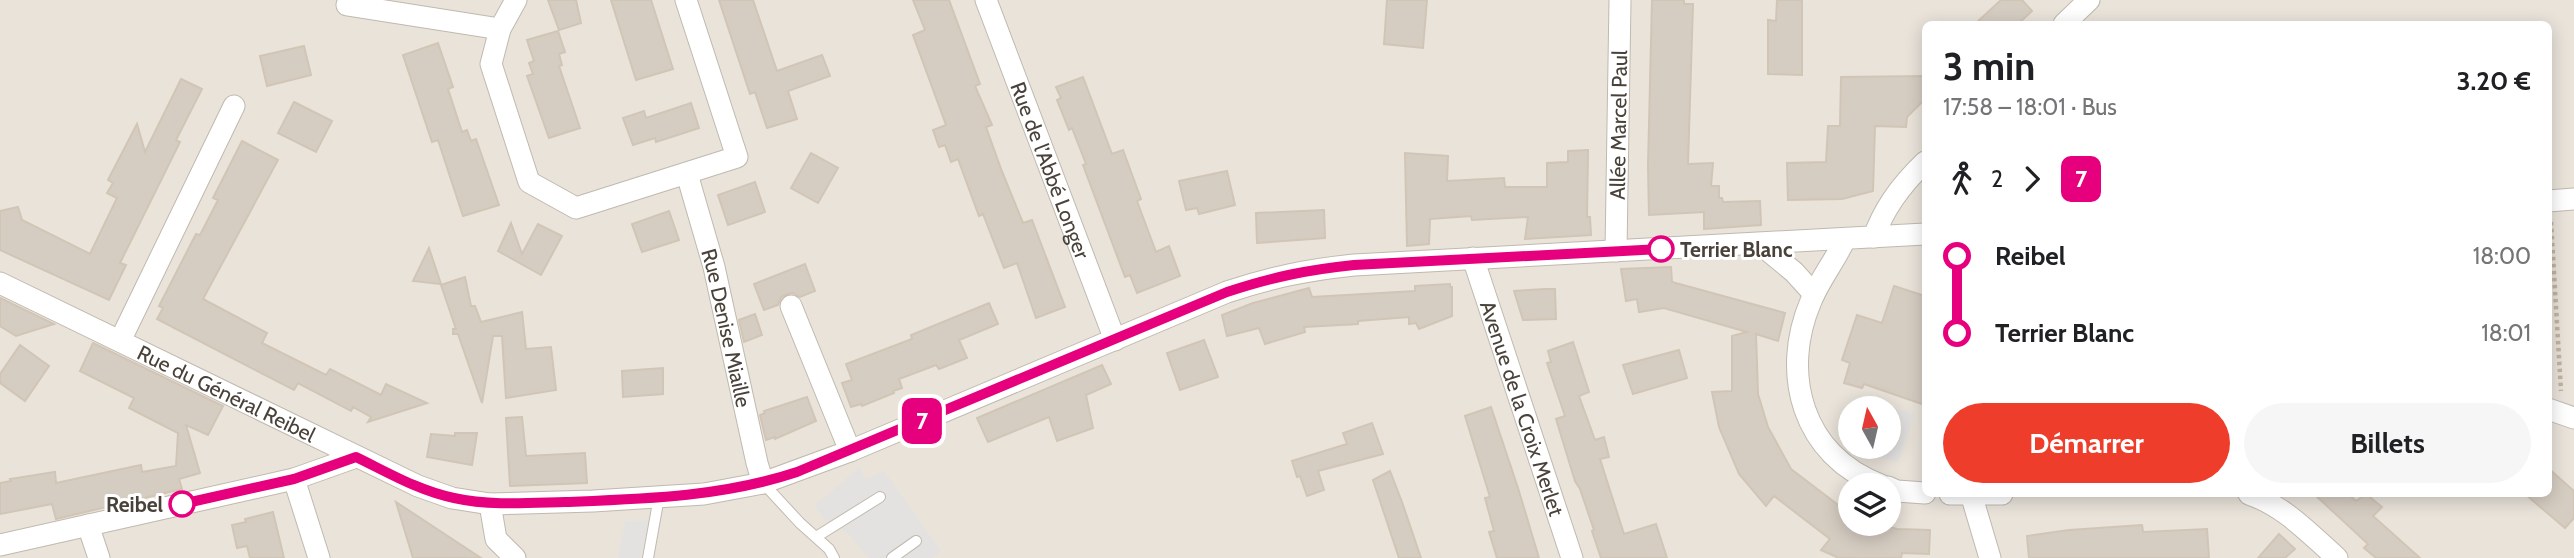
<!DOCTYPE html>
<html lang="fr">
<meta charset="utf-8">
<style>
:root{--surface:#fff;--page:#f6f6f6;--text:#202124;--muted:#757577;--accent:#ee3d2a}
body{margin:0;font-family:Cabin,sans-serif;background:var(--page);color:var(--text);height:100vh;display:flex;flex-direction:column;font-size:26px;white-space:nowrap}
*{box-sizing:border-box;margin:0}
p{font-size:23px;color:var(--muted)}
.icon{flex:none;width:38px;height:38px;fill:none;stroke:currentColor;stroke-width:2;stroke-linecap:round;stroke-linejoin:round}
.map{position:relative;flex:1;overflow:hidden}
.drawer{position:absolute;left:1922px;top:21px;width:630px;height:476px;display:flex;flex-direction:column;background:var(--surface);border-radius:10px;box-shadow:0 4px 18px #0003}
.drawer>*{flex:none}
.badge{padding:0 14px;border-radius:10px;font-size:24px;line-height:46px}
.needle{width:46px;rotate:352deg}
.controls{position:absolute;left:1838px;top:396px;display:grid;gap:14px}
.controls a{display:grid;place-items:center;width:63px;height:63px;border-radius:50%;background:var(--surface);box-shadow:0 4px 18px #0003;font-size:35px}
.map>.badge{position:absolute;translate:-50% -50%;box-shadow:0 0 0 4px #fff}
.legs{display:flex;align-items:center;gap:10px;height:77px;padding:0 21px;font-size:23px}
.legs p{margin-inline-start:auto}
.overview{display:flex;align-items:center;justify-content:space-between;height:119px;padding:0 21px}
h1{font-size:38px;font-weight:700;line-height:52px}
.primary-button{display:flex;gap:14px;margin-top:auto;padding:14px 21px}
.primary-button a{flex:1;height:80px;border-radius:42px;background:var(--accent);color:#fff;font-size:28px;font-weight:700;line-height:80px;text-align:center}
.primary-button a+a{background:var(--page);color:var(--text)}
ul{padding:0 21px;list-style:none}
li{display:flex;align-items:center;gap:24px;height:77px;font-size:26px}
li i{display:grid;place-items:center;width:10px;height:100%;margin:0 9px;background:currentColor}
li i::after{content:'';width:18px;height:18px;margin:-9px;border:5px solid;border-radius:50%;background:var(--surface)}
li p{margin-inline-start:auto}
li:first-child i{background:linear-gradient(#0000 50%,currentColor 0)}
li:last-child i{background:linear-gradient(currentColor 50%,#0000 0)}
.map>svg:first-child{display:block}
</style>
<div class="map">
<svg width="2574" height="558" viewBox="0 0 2574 558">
<rect width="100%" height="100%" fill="#f5f2ec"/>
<!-- residential -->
<path fill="#e9e3da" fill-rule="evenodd" d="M0 0H2574V558H0ZM1925 24H2548V494H1925ZM1850 408H1888V446H1850ZM1850 485H1888V523H1850Z"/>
<!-- parking -->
<path fill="#e4e2e0" d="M1860 396 1914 414 1898 462 1880 457 1872 446H1888V408H1856Z
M860 467 865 479 884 471 941 551 933 558H869L846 532 824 519 814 506Z
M649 520 640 558H618L625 521Z"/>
<!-- building -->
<path fill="#d6cdc2" stroke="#d1c5b5" stroke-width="2" d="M548 0H576L581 23 559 30Z
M611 0H651L673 69 636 80Z
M719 0H753L777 71 822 55 830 76 788 91 797 119 767 128 755 92 750 94Z
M913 0H949L980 84 975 86 992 125 986 127 1001 169 1023 223 1032 220 1065 307 1036 318 1017 263 1004 268 983 214 979 216 958 159 951 162 945 145 939 147 933 130 946 125 913 35 925 30Z
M1387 0H1427L1423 48 1384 44Z
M1652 0H1684V4H1693L1688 164 1713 163 1711 186H1719V198H1722L1723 202 1760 201 1761 225 1704 229V212L1649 215 1648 166Z
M1777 0H1802V75L1768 74V20L1776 21Z
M2001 0H2022L2032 11 2018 24H1975Z
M558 31 565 52 559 54 562 65 559 66 580 128 549 138 527 76 533 74 529 63 534 61 527 40Z
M438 43 453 87 448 89 462 132 467 130 471 141 476 139 499 205 463 216 438 140 432 142 403 55Z
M304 46 311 75 267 86 260 56Z
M1925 76V99L1907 117 1906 127 1875 126 1873 191 1842 199 1788 200 1787 163 1826 162 1828 126H1840L1841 77Z
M1083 77 1112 154 1123 150 1141 199 1137 201 1156 252 1169 246 1180 276 1137 293 1130 275 1125 277 1083 165 1086 164 1072 128 1069 130 1057 100 1061 98 1056 87Z
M181 79 202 89 176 140 180 142 120 263 126 265 109 300 0 250V211L18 207 22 220 90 254 117 198 107 193 113 183 108 180 137 124 145 152Z
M294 102 332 121 316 152 278 133Z
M691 103 699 128 656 142 655 138 633 145 623 118 644 111 646 118Z
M242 141 278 160 203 299 267 333 262 343 326 375 330 369 381 395 386 384 427 403 368 422 371 417 353 407 351 411 298 383 294 390 157 319 163 308 159 306 196 234 200 235 218 200 213 198Z
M1588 150 1587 217H1590L1591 235 1525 239 1528 217 1472 220 1471 216 1430 219 1429 244 1407 246 1405 153 1448 156 1447 181 1504 178 1505 187H1547V163L1568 162V151Z
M811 153 838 168 818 203 791 188Z
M1227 171 1235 205 1199 214 1197 208 1186 210 1179 181Z
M755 182 765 212 728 225 718 195Z
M1324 210 1325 238 1257 243 1256 213Z
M669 211 679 240 642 252 632 224Z
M511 223 522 254 538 224 562 236 541 275 498 251Z
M429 248 441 284 413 281Z
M805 264 815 291 800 297 793 293 787 294 781 297 778 305 764 310 754 284Z
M1671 267 1672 282 1785 313 1778 341 1756 334 1758 394 1768 427 1791 469 1850 514V523H1876L1897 529 1930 530 1929 554 1902 553 1901 558H1839L1821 550 1830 539 1774 496 1766 506 1739 474 1719 427 1712 392 1732 391V336L1747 332 1664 308 1639 312 1637 299 1626 301 1621 269Z
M465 277 471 306H475L481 322 522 312 526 349 551 347 556 390 506 398 502 336H493L482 403 458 334H453V329H456L441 285Z
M1450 284V287H1452V316L1419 329 1416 323 1409 324V317L1358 321V324L1304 327 1305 332 1265 344 1259 328 1227 336 1222 315 1253 303 1309 288 1312 297 1415 291V286Z
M1894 286 1925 296V405L1864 384 1862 388 1844 383 1850 363 1842 360 1857 315 1882 323Z
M1545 289H1555L1556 319 1523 320 1514 291Z
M0 298 54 324 16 336 0 326Z
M989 303 998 324 959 340 967 358 939 369 936 365 899 379 902 388 893 391 894 393 862 406 861 404 851 407 842 383 852 380 846 364 912 339 911 335Z
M755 314 762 335 744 342 739 320Z
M1204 340 1218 377 1180 390 1167 353Z
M1573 342 1589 392 1579 396 1595 440 1604 437 1609 457 1600 459 1624 534 1656 524 1667 558H1601L1592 531 1594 530 1580 489 1575 481 1556 419 1565 416 1547 363 1551 362 1548 351Z
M93 343 223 406 208 435 186 425 200 473 179 479 182 489 56 519 52 504 0 514V483L11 481 10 479 55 472 56 483 141 465 142 472 176 466 178 433 129 408 134 398 80 371Z
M20 345 49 366 25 401 0 383V374Z
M1679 350 1687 378 1633 394 1623 365Z
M1102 365 1111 384 1086 395 1093 428 1057 441 1049 417 988 442 977 418Z
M663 368V394L623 397 622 371Z
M807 397 816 421 775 439V437L766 440 760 415 765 413 764 411Z
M1491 407 1518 488 1539 558H1497L1489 532 1494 531 1485 498 1490 497 1465 416Z
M522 417 526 456 585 453 587 483 510 486 506 418Z
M1372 423 1383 454 1318 471 1324 490 1307 496 1300 476 1297 477 1292 461 1347 444 1343 433Z
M455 433H477L472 465 427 457 431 434 455 436Z
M2548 468 2574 491V518L2565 528 2525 494H2548Z
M1390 471 1402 502 1421 558H1399L1373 480Z
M2314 494H2348L2356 501 2366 494 2382 507 2373 516 2420 558H2376L2364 548 2368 544Z
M396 502 434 527 481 558H413Z
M273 512 284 558H250L247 546 237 548 232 525 246 522 245 519Z
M2142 525 2143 532 2207 529 2209 558H2029L2027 536 2069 530Z
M2279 534 2295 549 2285 558H2258Z"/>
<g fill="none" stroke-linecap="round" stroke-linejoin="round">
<!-- lane casing -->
<g stroke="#c0b9af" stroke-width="12">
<path id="lane" d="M763 483 800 523 829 549 834 558
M816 537 880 497
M648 558 659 497
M892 558 916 541"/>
</g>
<!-- street casing -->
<g stroke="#c0b9af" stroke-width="23">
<g id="street">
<path d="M516 0 500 29 491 64 529 182 576 208 737 157 686 0"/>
<path id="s1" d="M986 0 1115 340"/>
<path d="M347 5 500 29"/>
<path d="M2064 24 2089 0"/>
<path id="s2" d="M687 174 714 267 757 463 763 483"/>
<path d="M2548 201 2574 199"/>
<path d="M1874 237C1884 207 1903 183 1925 162"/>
<path d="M1845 239C1835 261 1820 279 1811 301 1780 373 1802 456 1881 485"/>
<path d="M1760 244 1794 272 1814 294"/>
<path id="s3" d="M1616 251 1620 0"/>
<path id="s4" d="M1473 258 1572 558"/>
<path id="s5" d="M0 283 418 486 452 498 490 504 593 501 704 494 763 483 850 451 1227 292C1272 277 1307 270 1354 265L1925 234"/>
<path d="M791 306 850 451"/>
<path d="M120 341 234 106"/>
<path d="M2548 409 2574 418"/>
<path d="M294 479 319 558"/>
<path d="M1888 487 1897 491 1925 493"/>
<path d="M1950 494H2002"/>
<path d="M1971 494 1990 558"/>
<path d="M2249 494C2284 506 2309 533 2337 558"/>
<path d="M490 504 496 539 515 558"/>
<path d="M88 525 99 558"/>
<path d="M0 545 294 479 356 457"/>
</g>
</g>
<!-- path -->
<path stroke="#c1b4a1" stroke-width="4.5" stroke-dasharray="3.5 3.5" stroke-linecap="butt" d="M2551 222 2561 391"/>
<!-- lane -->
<use href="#lane" stroke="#fff" stroke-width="10"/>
<!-- street -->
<use href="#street" stroke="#fff" stroke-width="21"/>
</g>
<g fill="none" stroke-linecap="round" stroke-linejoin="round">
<!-- line-1 casing -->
<g stroke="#fff" stroke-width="16">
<path id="line-1" d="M182 504 294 479 356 457C387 472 419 491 454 498 490 506 528 503 565 502 644 499 722 497 797 472L1227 292C1273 277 1306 270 1354 265L1661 249"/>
</g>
<!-- line-1 -->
<use href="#line-1" stroke="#e6007e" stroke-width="10"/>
</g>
<!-- markers -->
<g fill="#fff" stroke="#e6007e" stroke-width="3.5">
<circle cx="1661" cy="249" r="12"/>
<circle cx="182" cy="504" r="12"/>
</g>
<g text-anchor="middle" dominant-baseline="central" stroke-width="6" stroke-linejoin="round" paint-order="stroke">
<!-- street labels -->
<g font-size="21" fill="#49423a" stroke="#fff">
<text stroke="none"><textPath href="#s3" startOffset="126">Allée Marcel Paul</textPath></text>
<text stroke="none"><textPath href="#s1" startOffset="182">Rue de l’Abbé Longer</textPath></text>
<text stroke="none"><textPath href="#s2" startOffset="159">Rue Denise Miaille</textPath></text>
<text stroke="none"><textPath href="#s5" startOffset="252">Rue du Général Reibel</textPath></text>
<text stroke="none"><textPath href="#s4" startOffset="158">Avenue de la Croix Merlet</textPath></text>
</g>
<!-- stop labels -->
<g font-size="21" font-weight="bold" fill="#49423a" stroke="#fff" text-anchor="start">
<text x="1680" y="249">Terrier Blanc</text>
<text x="163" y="504" text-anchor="end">Reibel</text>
</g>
</g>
</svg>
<div class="controls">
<a><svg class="needle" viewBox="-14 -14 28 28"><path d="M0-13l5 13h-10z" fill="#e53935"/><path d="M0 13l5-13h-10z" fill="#757577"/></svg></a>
<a><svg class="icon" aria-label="layers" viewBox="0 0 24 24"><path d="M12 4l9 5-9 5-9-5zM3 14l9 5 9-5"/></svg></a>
</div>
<b class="badge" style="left:922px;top:421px;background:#e6007e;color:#fff">7</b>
<section class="drawer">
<div class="overview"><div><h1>3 min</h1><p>17:58 – 18:01 · Bus</p></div><b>3.20 €</b></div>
<div class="legs"><svg class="icon" aria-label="walk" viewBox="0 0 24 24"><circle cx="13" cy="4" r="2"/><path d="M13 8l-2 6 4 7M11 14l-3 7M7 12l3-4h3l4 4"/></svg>2<svg class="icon" aria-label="forward" viewBox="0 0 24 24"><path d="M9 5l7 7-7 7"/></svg><b class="badge" style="background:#e6007e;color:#fff">7</b></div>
<ul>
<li><i style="color:#e6007e"></i><b>Reibel</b><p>18:00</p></li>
<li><i style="color:#e6007e"></i><b>Terrier Blanc</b><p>18:01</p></li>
</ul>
<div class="primary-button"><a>Démarrer</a><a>Billets</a></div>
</section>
</div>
